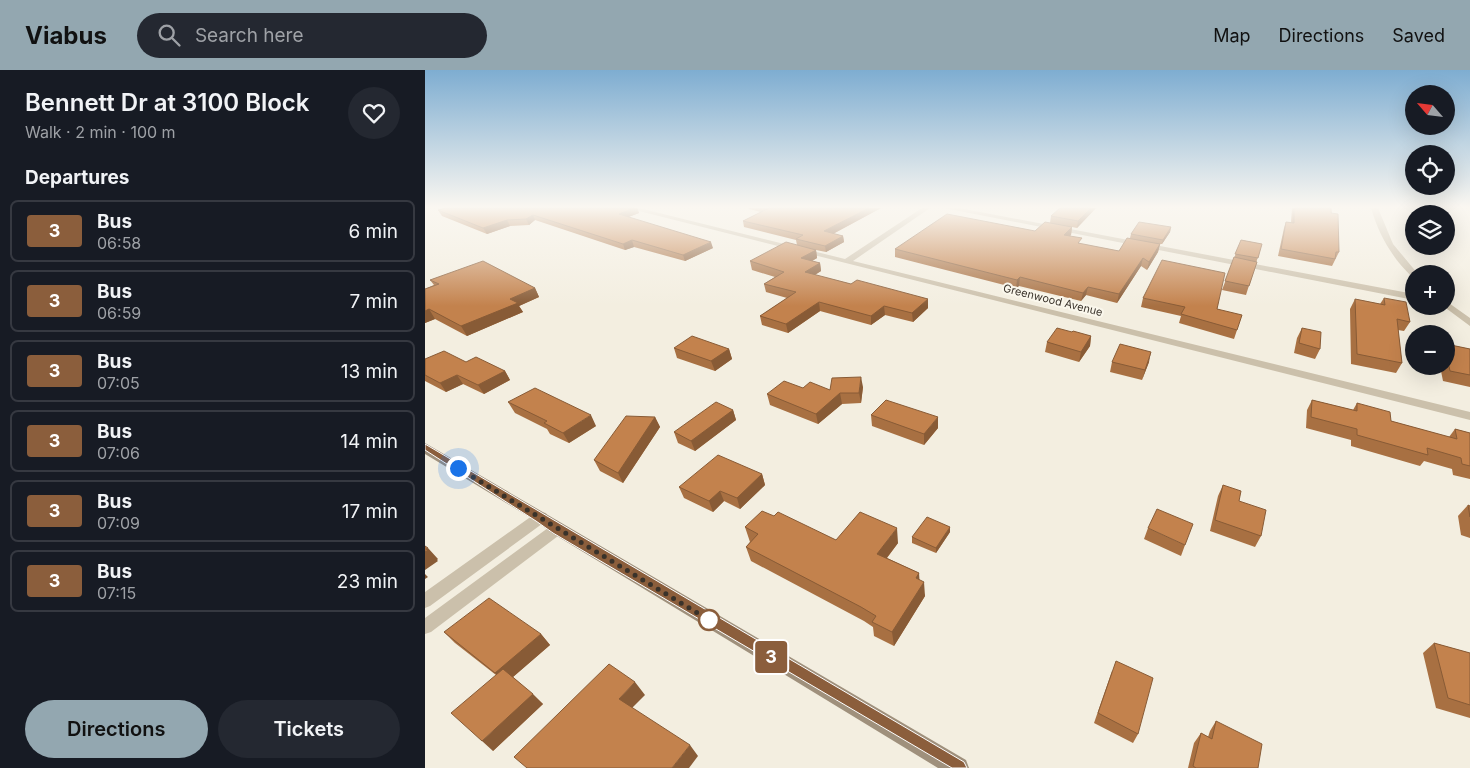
<!DOCTYPE html>
<meta charset="utf-8">
<style>
:root{--surface:#171b24;--page:#242831;--text:#f1f3f6;--muted:#9ea1a6;--line:#363941;--accent:#93a7b0}
body{margin:0;font-family:Inter,sans-serif;background:var(--page);color:var(--text);height:100vh;display:flex;flex-direction:column;font-size:19px;white-space:nowrap}
*{box-sizing:border-box;margin:0}
p{font-size:16px;color:var(--muted)}
.icon{flex:none;width:28px;height:28px;fill:none;stroke:currentColor;stroke-width:2;stroke-linecap:round;stroke-linejoin:round}
.map{position:relative;flex:1;overflow:hidden}
.details{display:flex;flex-direction:column;background:var(--surface);width:425px}
.details>*{flex:none}
.badge{padding:0 10px;border-radius:4px;font-size:18px;line-height:32px}
.needle{width:32px;rotate:298deg}
.buttons{position:absolute;left:980px;top:15px;display:grid;gap:10px}
.buttons a{display:grid;place-items:center;width:50px;height:50px;border-radius:50%;background:var(--surface);box-shadow:0 5px 20px #0002;font-size:25px}
.you{position:absolute;width:25px;height:25px;margin:-12px;border:4px solid #fff;border-radius:50%;background:#1a73e8;box-shadow:0 0 0 8px #1a73e833}
.map>.badge{position:absolute;translate:-50% -50%;box-shadow:0 0 0 2px #fff}
h2{padding:0 25px;font-size:19px;line-height:45px}
.round{display:grid;place-items:center;flex:none;width:52px;height:52px;border-radius:26px;background:var(--page)}
.overview{display:flex;align-items:center;justify-content:space-between;height:85px;padding:0 25px}
h1{font-size:24px;font-weight:600;line-height:38px}
.action{display:flex;gap:10px;margin-top:auto;padding:10px 25px}
.action a{flex:1;height:58px;border-radius:30px;background:var(--accent);color:#111;font-size:20px;font-weight:600;line-height:58px;text-align:center}
.action a+a{background:var(--page);color:var(--text)}
ul{padding:0;list-style:none}
li{display:flex;align-items:center;gap:15px;height:62px;margin:0 10px 8px;padding:0 15px;border:2px solid var(--line);border-radius:8px}
li div{flex:1}
li b{display:block;font-size:19px}
li em{font-style:normal}
li .badge{min-width:55px;font-weight:700;text-align:center}
header{display:flex;align-items:center;gap:30px;box-sizing:border-box;height:70px;padding:0 25px;background:var(--accent);color:#111}
header strong{font-size:24px}
nav{display:flex;gap:28px;margin-inline-start:auto;font-size:18px}
.search{width:350px;height:45px;background:var(--page);display:flex;align-items:center;gap:12px;box-sizing:border-box;padding:0 18px;border-radius:28px;color:var(--muted);font-size:19px}
main{display:flex;flex:1;min-height:0}
.map>svg:first-child{display:block}
</style>
<header>
<strong>Viabus</strong>
<div class="search"><svg class="icon" aria-label="search" viewBox="0 0 24 24"><circle cx="10" cy="10" r="6"/><path d="M15 15l6 6"/></svg>Search here</div>
<nav><a>Map</a><a>Directions</a><a>Saved</a></nav>
</header>
<main>
<section class="details">
<div class="overview"><div><h1>Bennett Dr at 3100 Block</h1><p>Walk · 2 min · 100 m</p></div><a class="round"><svg class="icon" aria-label="heart" viewBox="0 0 24 24"><path d="M12 20l-8-8c-3-5 5-10 8-4 3-6 11-1 8 4z"/></svg></a></div>
<h2>Departures</h2>
<ul>
<li><span class="badge" style="background:#8b5e3c;color:#fff">3</span><div><b>Bus</b><p>06:58</p></div><em>6 min</em></li>
<li><span class="badge" style="background:#8b5e3c;color:#fff">3</span><div><b>Bus</b><p>06:59</p></div><em>7 min</em></li>
<li><span class="badge" style="background:#8b5e3c;color:#fff">3</span><div><b>Bus</b><p>07:05</p></div><em>13 min</em></li>
<li><span class="badge" style="background:#8b5e3c;color:#fff">3</span><div><b>Bus</b><p>07:06</p></div><em>14 min</em></li>
<li><span class="badge" style="background:#8b5e3c;color:#fff">3</span><div><b>Bus</b><p>07:09</p></div><em>17 min</em></li>
<li><span class="badge" style="background:#8b5e3c;color:#fff">3</span><div><b>Bus</b><p>07:15</p></div><em>23 min</em></li>
</ul>
<div class="action"><a>Directions</a><a>Tickets</a></div>
</section>
<div class="map">
<svg width="1045" height="698" viewBox="0 0 1045 698">
<rect width="100%" height="100%" fill="#f3eee0"/>
<g fill="none" stroke-linecap="round" stroke-linejoin="round">
<!-- lane -->
<path fill="#cbc0ab" fill-rule="evenodd" d="M116 442 121 443 123 447 121 451 5 536 0 538V522L111 443Z
M132 454 137 455 139 459 137 463 6 562 0 564V548L127 455Z"/>
<!-- street -->
<path fill="#cbc0ab" fill-rule="evenodd" d="M202 138H214L420 189 497 138H505L428 191 1045 342V350Z
M519 138H534L989 224V230Z
M946 138H953L968 174 993 204 986 206C966 186 954 165 946 138Z
M1021 231 1045 248V256L1018 236H1021Z"/>
<!-- secondary -->
<path fill="#9f907c" fill-rule="evenodd" d="M0 373 541 690 544 698H513L127 463 111 451 0 384Z"/>
</g>
<!-- wall -->
<path fill="#a87042" d="M21 138H212L214 143 203 147 288 178 260 191 209 177 200 180 110 150 104 155 85 156 62 164 17 146 13 140Z
M324 138H456L408 164 418 166 419 172 401 182 391 180 392 188 387 191 395 193 396 201 390 205 426 214 503 229V238L488 252 460 245 446 255 395 241 363 263 337 255 335 246 362 228 341 222 339 214 350 207 327 200 325 191 372 175 371 170 319 157 318 151 336 142 324 139Z
M671 138 652 158 647 157 646 165 645 166 656 174 694 181 705 168 706 164 746 157 745 162 737 174H735L733 182 722 200 716 196 692 233 661 225 656 231 594 216 591 218 470 187V179L610 161 625 153 626 146Z
M867 138H906L914 182 907 196 853 186 859 158 861 152 866 153Z
M816 170 837 174 821 225 797 220Z
M5 210 110 218 114 227 94 236 98 242 42 266 10 249 0 253V219L9 215Z
M718 228 792 239 812 260 809 269 754 253 756 246 716 237Z
M959 228 985 252 979 261 973 260 977 293 971 303 926 294 925 239 930 229 955 234Z
M877 258 895 279 890 289 869 283 872 268Z
M647 262 666 266 665 276 654 292 620 282 622 272Z
M1021 274 1045 279V317L1018 311 1015 296H1021Z
M249 278 304 279 307 289 290 301 252 288Z
M0 289 41 292 80 301 85 310 59 324 38 314 21 322 0 311Z
M687 292H724L717 310 685 302Z
M438 317 436 333 417 334 393 354 345 335 342 324 378 318 405 320Z
M887 330 928 340 932 333 966 351 1024 367 1030 359 1045 363V409L1028 405 1027 399 999 391 995 396 926 376V370L881 358 882 340Z
M83 332 171 356 144 373 125 364 122 359 90 343Z
M308 340 311 350 270 381 253 373 249 362Z
M446 345 513 358 499 375 447 356Z
M230 347 235 357 198 413 175 401 169 390Z
M337 404 340 415 315 439 299 431 288 442 259 428 254 417Z
M798 415 836 466 830 477 785 461 793 426Z
M1043 435 1045 436V468L1036 465 1033 446Z
M349 446 411 470 473 473 462 488 494 503V509L500 526 469 576 449 566 448 557 439 551 326 491 321 477 325 472 320 457Z
M723 458 760 475 756 486 719 469Z
M525 462 511 483 487 473V467Z
M19 562 116 564 125 575 88 607 118 634 68 681 71 605 30 573Z
M1009 573 1045 583V648L1011 638 998 583Z
M687 601 713 664 708 673 669 653Z
M791 651 833 698H763L769 673 776 663 783 667 785 661Z"/>
<!-- shaded-wall -->
<path fill="#885b36" d="M209 138H212L214 143 196 150 194 144Z
M444 138H456L400 168 399 161Z
M666 138H671L652 158 653 151Z
M108 145 110 150 104 155 101 149Z
M82 150 85 156 62 164 58 158Z
M647 157 646 165 638 172 639 165Z
M746 157 745 162 737 174 738 170Z
M418 166 419 172 401 182 400 176Z
M207 170 209 177 200 180 198 174Z
M286 172 288 178 260 191 258 185Z
M735 174 733 182 722 200 724 192Z
M391 180 392 188 378 196 376 188Z
M718 188 716 196 692 233 694 224Z
M395 193 396 201 381 210 380 202Z
M595 207 594 216 591 218 592 210Z
M663 217 661 225 656 231 658 223Z
M110 218 114 227 94 236 98 242 42 266 36 256 85 229Z
M503 229V238L488 252 487 243Z
M394 232 395 241 363 263 361 254Z
M459 236 460 245 446 255V246Z
M4 239 10 249 0 253V241Z
M666 266 665 276 654 292 656 282Z
M304 279 307 289 290 301 286 291Z
M726 282 724 292 717 310 720 300Z
M80 301 85 310 59 324 53 315Z
M32 305 38 314 21 322 15 313Z
M436 307 438 317 436 333 434 323Z
M415 323 417 334 393 354 391 344Z
M308 340 311 350 270 381 266 371Z
M166 345 171 356 144 373 138 363Z
M230 347 235 357 198 413 193 403Z
M513 347V358L499 375V364Z
M337 404 340 415 315 439 312 428Z
M295 421 299 431 288 442 284 431Z
M525 457V462L511 483V478Z
M472 458 473 473 454 498 452 484Z
M3 478 13 489 12 490 13 491 0 500V482L1 479Z
M494 503 495 517 491 508Z
M0 504 3 507 0 509Z
M499 512 500 526 469 576 467 562Z
M116 564 125 575 81 613 70 603Z
M210 612 220 625 204 641 194 629Z
M108 624 118 634 68 681 57 671Z
M265 675 273 686 264 698H247Z"/>
<!-- building -->
<path fill="#c3824d" stroke="#885b36" d="M21 138H209L194 144 286 172 258 185 207 170 198 174 108 145 101 149 82 150 58 158 13 140Z
M344 138H444L399 161 418 166 400 176 371 169 378 165 318 151Z
M635 138H666L653 151 626 146Z
M869 138H906V143L913 144 914 182H911L910 189 856 179 861 152 869 153Z
M522 144 610 161 620 152 647 157 639 165 657 168 653 173 694 181 702 168 735 174 724 192 718 188 694 224 663 217 658 223 595 207 592 210 470 179Z
M714 152 746 157 738 170 706 164Z
M816 170 837 174 833 188 810 184Z
M361 172 391 180 376 188 395 193 380 202 426 214 432 210 503 229 487 243 459 236 446 246 394 232 361 254 335 246 371 222 339 214 359 202 325 191Z
M809 187 832 192 824 216 800 211Z
M737 190 800 203 792 239 817 245 812 260 756 244 760 237 718 228Z
M58 191 110 218 85 229 93 233 36 256 4 239 0 241V219L14 214 5 210Z
M959 228 981 232 985 252 972 249 977 293 932 284 930 229 960 235Z
M632 258 647 262 648 261 666 266 656 282 622 272Z
M877 258 896 262 895 279 874 273Z
M267 266 304 279 286 291 249 278Z
M695 274 726 282 720 300 687 292Z
M1021 274 1045 279V305L1025 301 1021 282Z
M19 281 41 292 51 287 80 301 53 315 32 305 15 313 0 305V289Z
M436 307 434 323H415L391 344 342 324 359 311 378 318 385 312 405 320 407 308Z
M110 318 166 345 138 363 119 353 122 351 83 332Z
M461 330 513 347 499 364 446 345Z
M887 330 932 341V333L965 342 966 351 1032 369 1030 359 1045 363V396L1037 394 1036 388 1002 378 1003 385 932 365V359L886 347Z
M291 332 308 340 266 371 249 362Z
M201 346 230 347 193 403 169 390Z
M293 385 337 404 312 428 295 421 284 431 254 417Z
M798 415 816 421 814 431 841 440 836 466 790 450Z
M1043 435 1045 436V447Z
M732 439 768 454 760 475 723 458Z
M337 441 349 446 353 442 411 470 435 442 472 458 452 484 494 503 491 508 499 512 467 562 447 552 451 546 436 537 321 477 333 464 320 457Z
M502 447 525 457 511 478 487 467Z
M0 476 3 478 1 479 3 480 0 482Z
M64 528 116 564 70 603 19 562Z
M1009 573 1045 583V635L1023 628Z
M691 591 728 608 713 664 673 643Z
M184 594 210 612 194 629 265 675 247 698H102L89 687Z
M78 599 108 624 57 671 26 643Z
M791 651 837 674 833 698H771L768 696 776 663 787 669Z"/>
<!-- sky -->
<linearGradient id="sky" x2="0" y2="1"><stop stop-color="#7eadd1"/><stop offset="0.58" stop-color="#faf7f1"/><stop offset="1" stop-color="#faf7f1" stop-opacity="0"/></linearGradient>
<rect width="1045" height="236" fill="url(#sky)"/>
<!-- line -->
<path fill="#8b5e3c" stroke="#fff" d="M0 374 539 692 542 698H527L128 463 111 451 0 380Z"/>
<g fill="none" stroke-linecap="round" stroke-linejoin="round">
<!-- walk -->
<path stroke="#39322a" stroke-width="5" stroke-dasharray="0 9" d="M33 398 284 550"/>
</g>
<!-- markers -->
<circle fill="#fff" stroke="#8b5e3c" stroke-width="2.5" cx="284" cy="550" r="10"/>
<g text-anchor="middle" dominant-baseline="central" stroke-width="4" stroke-linejoin="round" paint-order="stroke">
<!-- far-street labels -->
<g font-size="11" fill="#39322a" stroke="#faf7ec">
<text transform="translate(628 230) rotate(14)">Greenwood Avenue</text>
</g>
</g>
</svg>
<div class="buttons">
<a><svg class="needle" viewBox="-14 -14 28 28"><path d="M0-13l5 13h-10z" fill="#e53935"/><path d="M0 13l5-13h-10z" fill="#9ea1a6"/></svg></a>
<a><svg class="icon" aria-label="locate" viewBox="0 0 24 24"><circle cx="12" cy="12" r="6"/><path d="M12 2v4M12 18v4M2 12h4M18 12h4"/></svg></a>
<a><svg class="icon" aria-label="layers" viewBox="0 0 24 24"><path d="M12 4l9 5-9 5-9-5zM3 14l9 5 9-5"/></svg></a>
<a>+</a>
<a>−</a>
</div>
<div class="you" style="left:33px;top:398px"></div>
<b class="badge" style="left:346px;top:587px;background:#8b5e3c;color:#fff">3</b>
</div>
</main>
